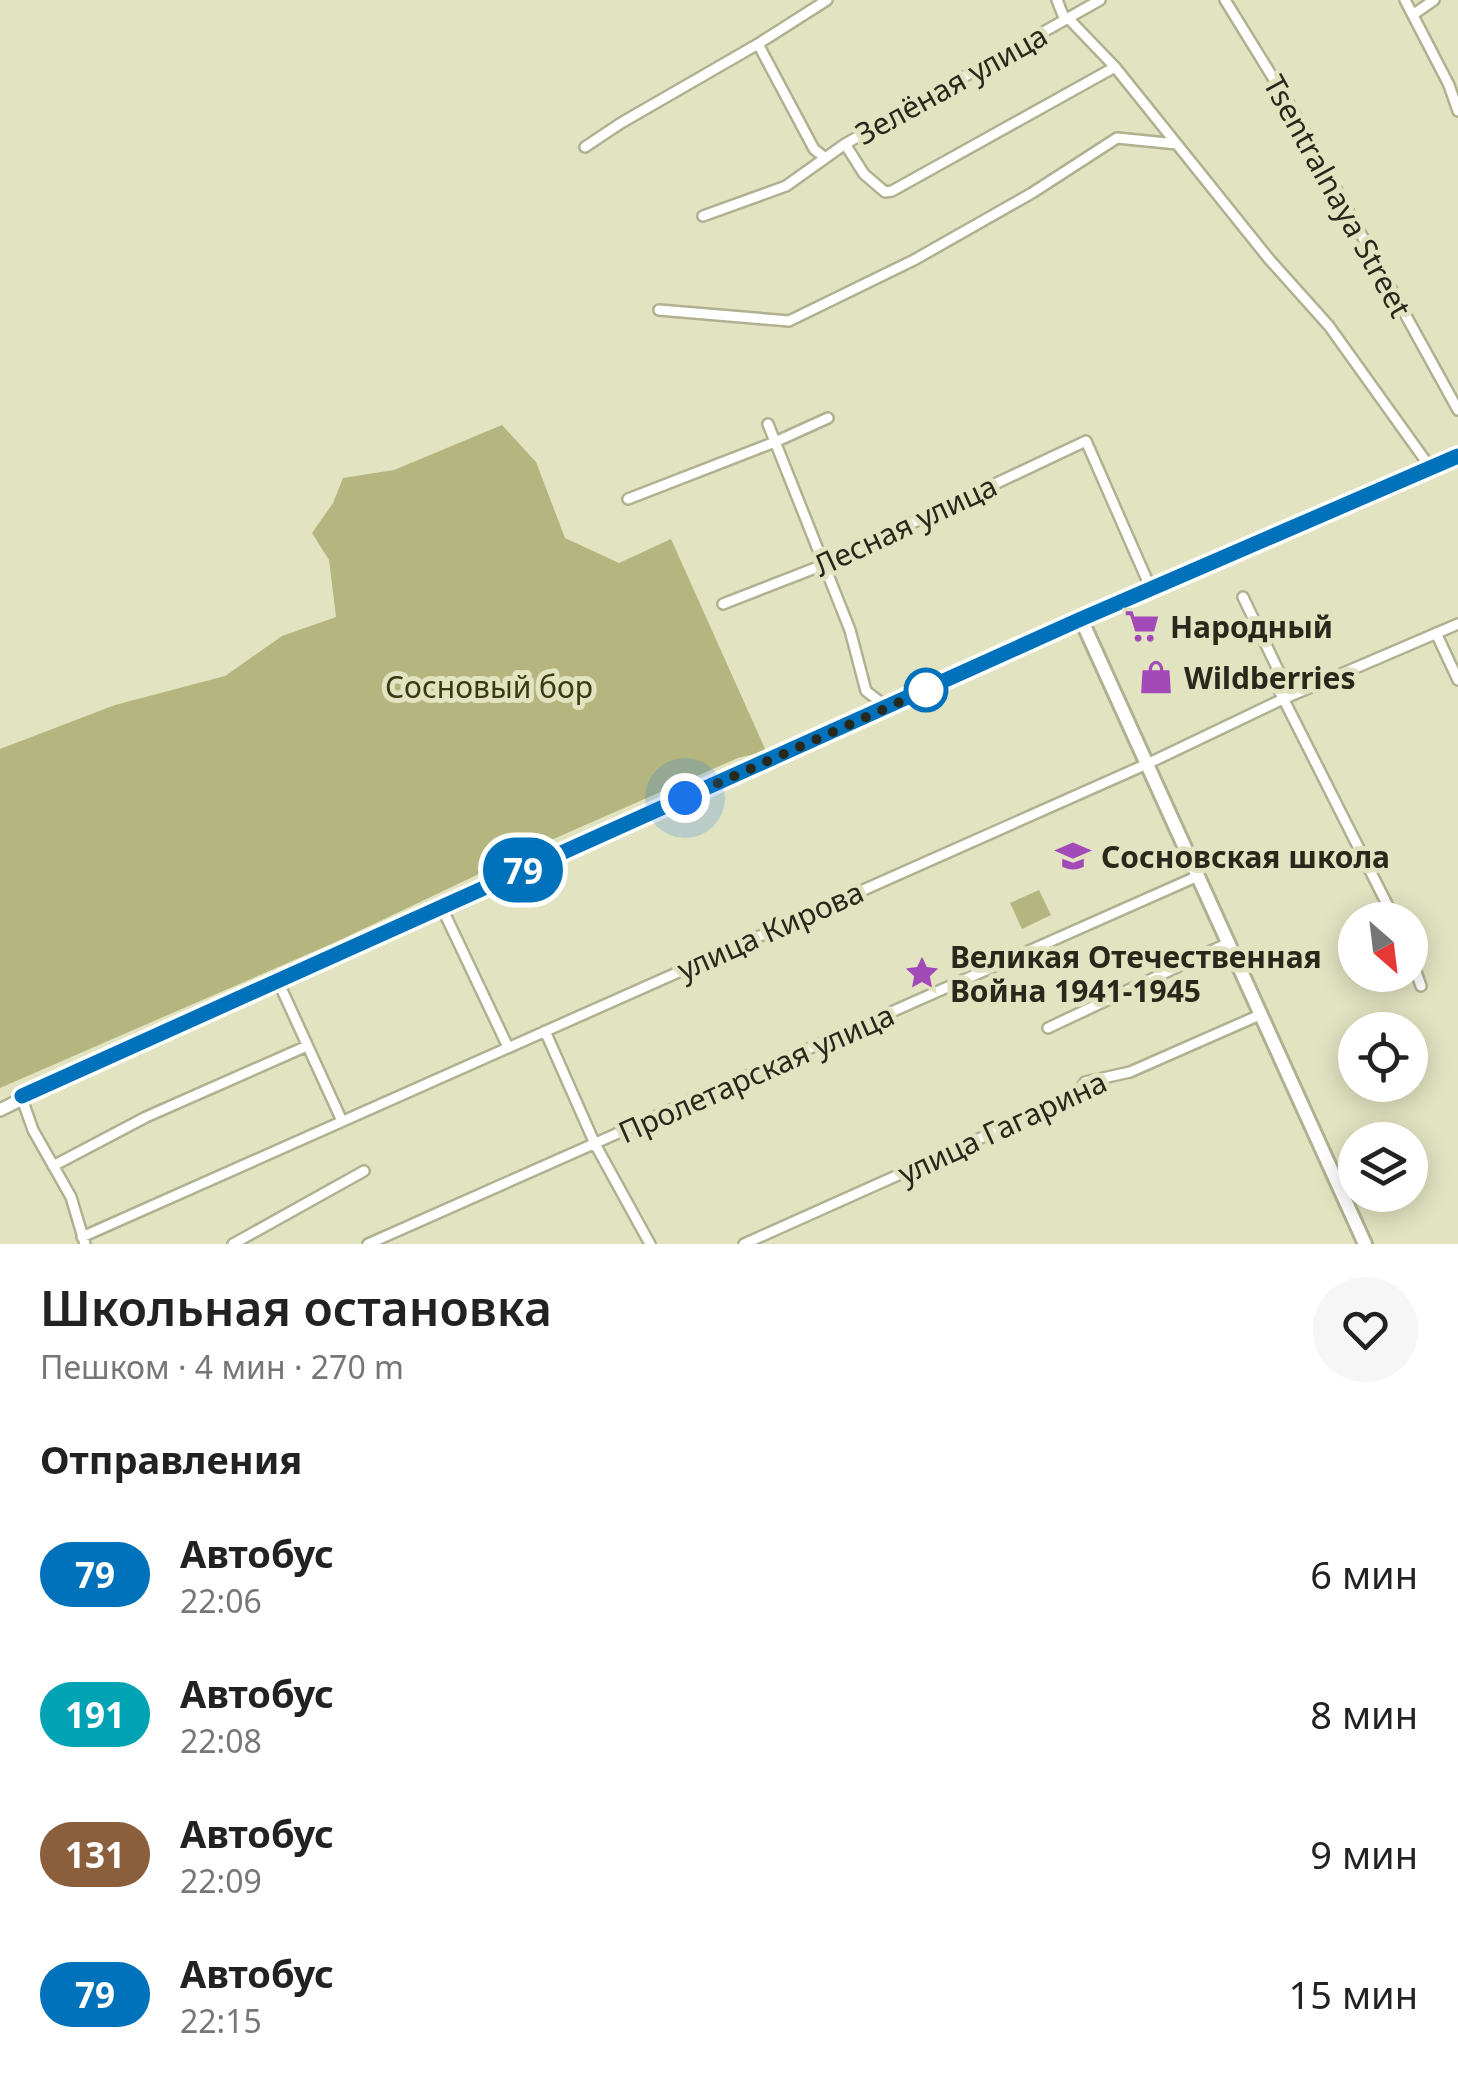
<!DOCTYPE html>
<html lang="ru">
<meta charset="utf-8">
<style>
:root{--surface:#fff;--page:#f6f6f6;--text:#222;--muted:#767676}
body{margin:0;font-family:"Noto Sans",sans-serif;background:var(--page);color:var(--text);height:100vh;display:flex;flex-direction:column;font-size:38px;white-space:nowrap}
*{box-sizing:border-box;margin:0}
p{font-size:32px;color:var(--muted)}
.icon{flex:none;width:55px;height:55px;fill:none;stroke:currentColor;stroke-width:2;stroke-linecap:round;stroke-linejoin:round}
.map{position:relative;height:1244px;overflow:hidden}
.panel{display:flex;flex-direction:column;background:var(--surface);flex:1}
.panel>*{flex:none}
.badge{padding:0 20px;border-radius:32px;font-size:35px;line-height:65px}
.needle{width:65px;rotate:152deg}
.buttons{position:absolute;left:1338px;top:902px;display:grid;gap:20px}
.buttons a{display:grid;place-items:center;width:90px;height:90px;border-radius:50%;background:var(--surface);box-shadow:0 5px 25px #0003;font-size:50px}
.you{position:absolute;width:50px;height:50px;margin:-25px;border:8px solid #fff;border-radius:50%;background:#1a73e8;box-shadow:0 0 0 15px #1a73e833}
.map>.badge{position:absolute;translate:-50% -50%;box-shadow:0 0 0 5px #fff}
h2{padding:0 40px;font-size:38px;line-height:90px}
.round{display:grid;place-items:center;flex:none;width:105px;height:105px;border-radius:52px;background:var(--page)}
.head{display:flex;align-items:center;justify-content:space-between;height:170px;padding:0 40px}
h1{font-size:48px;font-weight:600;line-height:75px}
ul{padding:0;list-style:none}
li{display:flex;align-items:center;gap:30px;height:140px;padding:0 40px}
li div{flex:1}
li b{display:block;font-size:38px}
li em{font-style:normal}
li .badge{min-width:110px;font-weight:700;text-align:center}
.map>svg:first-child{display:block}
</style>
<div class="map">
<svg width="1458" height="1244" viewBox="0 0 1458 1244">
<rect width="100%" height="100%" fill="#e2e3c1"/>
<!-- green -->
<path fill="#b5b67f" d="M502 425 536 462 565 538 619 563 671 539 766 751 738 758 542 844 338 941 0 1088V749L115 705 225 676 282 636 336 617 329 560 312 533 333 503 343 478 394 470Z
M1039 890 1051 915 1022 929 1010 903Z"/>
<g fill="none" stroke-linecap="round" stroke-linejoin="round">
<!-- minor casing -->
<g stroke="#b0b190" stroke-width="14">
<path id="minor" d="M1057 0 1065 20
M1225 0 1288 102 1458 410
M1405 0 1449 85 1458 111
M1414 14 1434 0
M1068 18 1115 67 1269 259 1329 326 1430 467
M758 44 827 0
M845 144 864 174 885 192 892 191 1115 67
M585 147 621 123 758 44 814 149 824 157
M703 216 786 186 845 144 1100 0
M659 310 789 321 914 260 1032 193 1117 138 1177 144
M768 424 850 630 866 691 887 707
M628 499 775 442 828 418
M1243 597 1281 676 1279 690 1395 920
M723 604 823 565 1086 441 1151 589
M1436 633 1458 680
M442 908 508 1047
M1410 955 1421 986
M277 979 342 1121
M1048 1028 1228 943
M545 1031 595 1144 650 1244
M21 1096 33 1130 71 1197 85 1244
M53 1166 146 1117 307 1046
M82 1237 1147 764 1283 699 1458 624
M233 1244 364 1171
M368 1244 1198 876
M744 1244 1077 1095 1085 1082 1130 1072 1262 1014"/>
</g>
<!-- tertiary casing -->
<g stroke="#b0b190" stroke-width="16">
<path id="tertiary" d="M0 1110 125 1048 442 908 1081 619"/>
</g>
<!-- secondary casing -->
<g stroke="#b0b190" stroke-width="18">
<path id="secondary" d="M1365 1244 1081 619 1458 456"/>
</g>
<!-- minor -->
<use href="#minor" stroke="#fff" stroke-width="9"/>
<!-- tertiary -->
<use href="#tertiary" stroke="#fff" stroke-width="11"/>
<!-- secondary -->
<use href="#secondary" stroke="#fff" stroke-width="12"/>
</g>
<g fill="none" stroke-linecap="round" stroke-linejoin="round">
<!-- line casing -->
<g stroke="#fff" stroke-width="22">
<path id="line" d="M22 1096 1081 619 1458 456"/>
</g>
<!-- line -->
<use href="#line" stroke="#0072bc" stroke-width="15"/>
<!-- walk -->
<path stroke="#28281b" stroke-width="10" stroke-dasharray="0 18" d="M685 798 938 685 926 690"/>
</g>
<!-- icons -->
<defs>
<g id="supermarket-bare" transform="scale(2.7)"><path d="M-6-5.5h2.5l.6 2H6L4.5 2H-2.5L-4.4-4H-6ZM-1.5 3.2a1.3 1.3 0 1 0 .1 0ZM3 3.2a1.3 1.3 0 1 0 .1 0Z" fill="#a24bb8" stroke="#e2e3c1" stroke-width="2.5" paint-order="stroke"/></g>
<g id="shop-bare" transform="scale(2.7)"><path d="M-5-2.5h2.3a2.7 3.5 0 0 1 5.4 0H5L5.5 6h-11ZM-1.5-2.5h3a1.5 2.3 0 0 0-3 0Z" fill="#a24bb8" stroke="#e2e3c1" stroke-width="2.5" paint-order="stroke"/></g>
<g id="school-bare" transform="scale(2.7)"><path d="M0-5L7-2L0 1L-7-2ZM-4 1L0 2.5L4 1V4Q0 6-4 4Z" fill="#a24bb8" stroke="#e2e3c1" stroke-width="2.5" paint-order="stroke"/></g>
<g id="sight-bare" transform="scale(2.7)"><path d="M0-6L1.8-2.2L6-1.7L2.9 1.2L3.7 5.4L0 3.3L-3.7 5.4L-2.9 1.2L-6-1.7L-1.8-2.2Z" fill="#a24bb8" stroke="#e2e3c1" stroke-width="2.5" paint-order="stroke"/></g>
</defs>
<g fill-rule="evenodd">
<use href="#supermarket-bare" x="1142" y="626"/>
<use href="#shop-bare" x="1156" y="677"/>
<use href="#school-bare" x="1073" y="856"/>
<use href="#sight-bare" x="922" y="973"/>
</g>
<!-- markers -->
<circle fill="#fff" stroke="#0072bc" stroke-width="5" cx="926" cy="690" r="20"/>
<g text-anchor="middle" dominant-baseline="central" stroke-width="10" stroke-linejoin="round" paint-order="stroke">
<!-- street labels -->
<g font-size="30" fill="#28281b" stroke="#e2e3c1">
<text transform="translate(951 84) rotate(-29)">Зелёная улица</text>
<text transform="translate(1338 196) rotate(61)">Tsentralnaya Street</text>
<text transform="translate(905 525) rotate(-25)">Лесная улица</text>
<text transform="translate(770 930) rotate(-24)">улица Кирова</text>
<text transform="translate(756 1073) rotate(-24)">Пролетарская улица</text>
<text transform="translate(1002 1127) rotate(-25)">улица Гагарина</text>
</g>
<!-- poi labels -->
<g font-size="30" font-weight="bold" fill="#28281b" stroke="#e2e3c1" text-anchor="start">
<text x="1170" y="626">Народный</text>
<text x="1184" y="677">Wildberries</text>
<text x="1101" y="856">Сосновская школа</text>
<text x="950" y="956">Великая Отечественная<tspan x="950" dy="34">Война 1941-1945</tspan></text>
</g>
<!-- park labels -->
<g font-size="30" fill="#393912" stroke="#e2e3c1">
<text x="489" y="686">Сосновый бор</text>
</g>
</g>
</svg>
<div class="buttons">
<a><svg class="needle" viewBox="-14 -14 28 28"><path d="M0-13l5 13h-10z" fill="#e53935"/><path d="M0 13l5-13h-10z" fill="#767676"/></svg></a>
<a><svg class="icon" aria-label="locate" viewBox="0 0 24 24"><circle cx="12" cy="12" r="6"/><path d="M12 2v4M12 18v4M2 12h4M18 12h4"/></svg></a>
<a><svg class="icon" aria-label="layers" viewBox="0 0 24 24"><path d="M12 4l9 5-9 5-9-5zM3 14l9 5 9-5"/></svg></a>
</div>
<div class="you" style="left:685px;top:798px"></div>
<b class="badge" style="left:523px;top:870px;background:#0072bc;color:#fff">79</b>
</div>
<section class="panel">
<div class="head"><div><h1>Школьная остановка</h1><p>Пешком · 4 мин · 270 m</p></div><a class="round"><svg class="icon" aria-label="heart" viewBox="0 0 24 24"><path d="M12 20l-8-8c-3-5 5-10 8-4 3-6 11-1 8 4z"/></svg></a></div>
<h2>Отправления</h2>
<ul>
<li><span class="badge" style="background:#0072bc;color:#fff">79</span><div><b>Автобус</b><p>22:06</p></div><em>6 мин</em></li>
<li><span class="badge" style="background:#00a3b4;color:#fff">191</span><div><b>Автобус</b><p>22:08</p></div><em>8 мин</em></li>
<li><span class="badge" style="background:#8b5e3c;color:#fff">131</span><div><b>Автобус</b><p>22:09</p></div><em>9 мин</em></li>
<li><span class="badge" style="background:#0072bc;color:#fff">79</span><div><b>Автобус</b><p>22:15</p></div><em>15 мин</em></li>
</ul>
</section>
